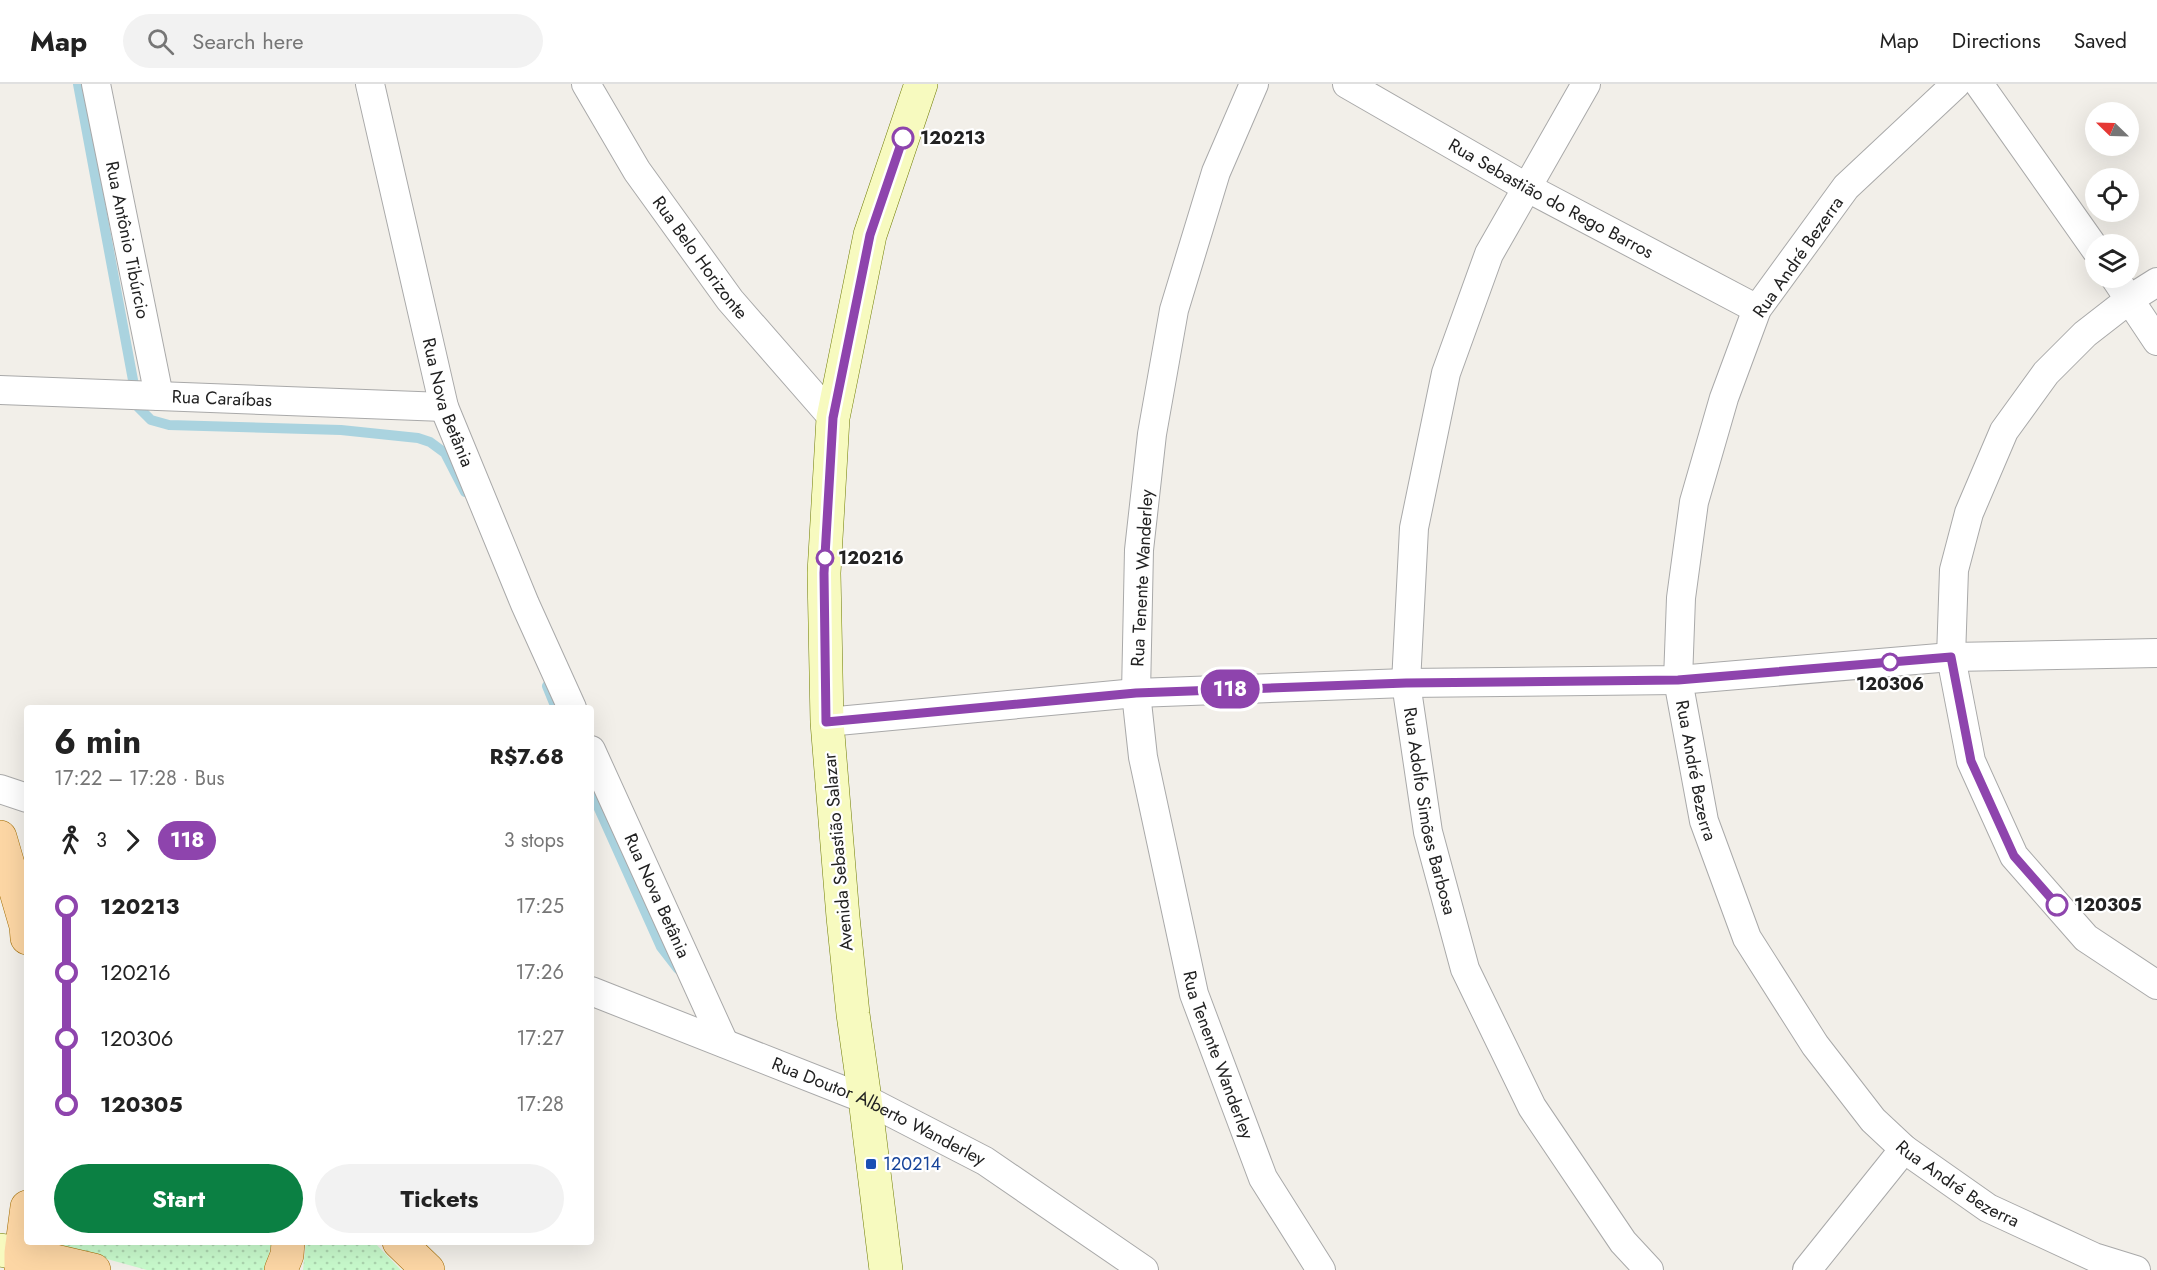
<!DOCTYPE html>
<meta charset="utf-8">
<style>
:root{--surface:#fff;--page:#f2f2f2;--text:#222;--muted:#767676;--line:#e0e0e0;--accent:#0b8043}
body{margin:0;font-family:Jost,sans-serif;background:var(--page);color:var(--text);height:100vh;display:flex;flex-direction:column;font-size:22px;white-space:nowrap}
*{box-sizing:border-box;margin:0}
p{font-size:20px;color:var(--muted)}
.icon{flex:none;width:33px;height:33px;fill:none;stroke:currentColor;stroke-width:2;stroke-linecap:round;stroke-linejoin:round}
.map{position:relative;flex:1;overflow:hidden}
.side{position:absolute;left:24px;top:621px;width:570px;height:540px;display:flex;flex-direction:column;background:var(--surface);border-radius:6px;box-shadow:0 6px 24px #0002}
.side>*{flex:none}
.badge{padding:0 12px;border-radius:20px;font-size:21px;line-height:39px}
.needle{width:39px;rotate:293deg}
.buttons{position:absolute;left:2085px;top:18px;display:grid;gap:12px}
.buttons a{display:grid;place-items:center;width:54px;height:54px;border-radius:50%;background:var(--surface);box-shadow:0 6px 24px #0002;font-size:30px}
.map>.badge{position:absolute;translate:-50% -50%;box-shadow:0 0 0 3px #fff}
.legs{display:flex;align-items:center;gap:9px;height:66px;padding:0 30px;font-size:20px}
.legs p{margin-inline-start:auto}
.head{display:flex;align-items:center;justify-content:space-between;height:102px;padding:0 30px}
h1{font-size:33px;font-weight:700;line-height:45px}
.primary-button{display:flex;gap:12px;margin-top:auto;padding:12px 30px}
.primary-button a{flex:1;height:69px;border-radius:36px;background:var(--accent);color:#fff;font-size:24px;font-weight:700;line-height:69px;text-align:center}
.primary-button a+a{background:var(--page);color:var(--text)}
ul{padding:0 30px;list-style:none}
li{display:flex;align-items:center;gap:21px;height:66px;font-size:22px}
li i{display:grid;place-items:center;width:9px;height:100%;margin:0 8px;background:currentColor}
li i::after{content:'';width:15px;height:15px;margin:-8px;border:4px solid;border-radius:50%;background:var(--surface)}
li p{margin-inline-start:auto}
li:first-child i{background:linear-gradient(#0000 50%,currentColor 0)}
li:last-child i{background:linear-gradient(currentColor 50%,#0000 0)}
header{display:flex;align-items:center;gap:36px;box-sizing:border-box;height:84px;padding:0 30px;background:var(--surface);border-bottom:2px solid var(--line)}
header strong{font-size:28px}
nav{display:flex;gap:33px;margin-inline-start:auto;font-size:21px}
.search{width:420px;height:54px;background:var(--page);display:flex;align-items:center;gap:15px;box-sizing:border-box;padding:0 21px;border-radius:33px;color:var(--muted);font-size:22px}
.map>svg:first-child{display:block}
</style>
<header>
<strong>Map</strong>
<div class="search"><svg class="icon" aria-label="search" viewBox="0 0 24 24"><circle cx="10" cy="10" r="6"/><path d="M15 15l6 6"/></svg>Search here</div>
<nav><a>Map</a><a>Directions</a><a>Saved</a></nav>
</header>
<div class="map">
<svg width="2157" height="1186" viewBox="0 0 2157 1186">
<defs>
<pattern id="park-dots" width="8" height="8" patternUnits="userSpaceOnUse" patternTransform="scale(1.5)"><rect width="8" height="8" fill="#c8facc"/><path d="M2 2h.1M6 6h.1" fill="none" stroke="#acd6af" stroke-width="1.8" stroke-linecap="round"/></pattern>
</defs>
<rect width="100%" height="100%" fill="#f2efe9"/>
<!-- park -->
<path fill="url(#park-dots)" d="M55 1158H272L265 1186H147L67 1164Z
M306 1158H374L401 1186H303Z"/>
<g fill="none" stroke-linecap="round" stroke-linejoin="round">
<!-- stream -->
<path stroke="#aad3df" stroke-width="10" d="M78 0 138 323 151 336 169 341 341 346 418 354 430 358 445 369 465 408
M547 602 556 624
M591 707 661 863 678 885"/>
<!-- street casing -->
<g stroke="#a9a9a9" stroke-width="30">
<g id="street">
<path id="s1" d="M96 0 159 312"/>
<path id="s2" d="M370 0 444 323 525 520 572 624"/>
<path id="s3" d="M586 0 637 87 730 216 833 334"/>
<path id="s4" d="M1254 0 1216 88 1174 226 1152 350 1139 466 1136 609 1143 673 1194 910 1263 1094 1321 1186"/>
<path id="s5" d="M1347 0 1526 103 1757 225"/>
<path id="s6" d="M1586 0 1489 170 1446 289 1414 444 1406 599 1428 748 1465 885 1532 1023 1623 1158 1649 1186"/>
<path id="s7" d="M1956 0 1846 103 1757 225 1724 314 1694 418 1681 514 1678 596 1704 737 1747 854 1815 961 1873 1036 1904 1065 1988 1124 2094 1173 2136 1186"/>
<path d="M1979 0 2096 166"/>
<path d="M2115 194 2157 257"/>
<path d="M2157 198 2130 215 2085 250 2046 289 2004 347 1969 429 1954 486 1951 573 1971 677 2014 772 2086 854 2157 901"/>
<path id="s8" d="M0 306 444 323"/>
<path d="M827 638 1136 609 1406 599 1678 596 1951 573 2157 569"/>
<path id="s9" d="M591 666 724 959"/>
<path d="M0 705 27 714"/>
<path id="s10" d="M591 907 865 1015 985 1077 1144 1186"/>
<path d="M1807 1186 1904 1065"/>
</g>
</g>
<!-- secondary casing -->
<g stroke="#707d05" stroke-width="34">
<path id="secondary" d="M0 1166 21 1169
M886 1186 865 1015 853 930 843 833 827 638 824 489 833 334 870 151 921 0"/>
</g>
<!-- primary casing -->
<g stroke="#a06b00" stroke-width="34">
<path id="primary" d="M0 753 26 842 27 854
M399 1158 428 1186
M21 1169 94 1186
M21 1186V1169L27 1123
M281 1186 287 1171 288 1158"/>
</g>
<!-- street -->
<use href="#street" stroke="#fff" stroke-width="28"/>
<!-- secondary -->
<use href="#secondary" stroke="#f7fabf" stroke-width="33"/>
<!-- primary -->
<use href="#primary" stroke="#fcd6a4" stroke-width="33"/>
</g>
<!-- wall -->
<path fill="#aba49e" d="M206 1158H217L215 1161Z"/>
<g fill="none" stroke-linecap="round" stroke-linejoin="round">
<!-- line-1 casing -->
<g stroke="#fff" stroke-width="14">
<path id="line-1" d="M903 54 870 151 833 334 824 489 826 638 1136 609 1406 599 1678 596 1951 573 1971 677 2014 772 2057 821"/>
</g>
<!-- line-1 -->
<use href="#line-1" stroke="#8e44ad" stroke-width="9"/>
</g>
<!-- markers -->
<g fill="#fff" stroke="#8e44ad" stroke-width="3">
<circle cx="903" cy="54" r="10"/>
<circle cx="825" cy="474" r="8"/>
<circle cx="1890" cy="578" r="8"/>
<circle cx="2057" cy="821" r="10"/>
</g>
<rect fill="#1a4fb4" stroke="#fff" stroke-width="2" x="865" y="1074" width="12" height="12" rx="3"/>
<g text-anchor="middle" dominant-baseline="central" stroke-width="4.5" stroke-linejoin="round" paint-order="stroke">
<!-- stop labels -->
<g font-size="18" font-weight="bold" fill="#222" stroke="#fff" text-anchor="start">
<text x="920" y="54">120213</text>
<text x="838" y="474">120216</text>
<text x="1890" y="600" text-anchor="middle">120306</text>
<text x="2074" y="821">120305</text>
</g>
<!-- street labels -->
<g font-size="18" fill="#222" stroke="#fff">
<text stroke="none"><textPath href="#s5" startOffset="234">Rua Sebastião do Rego Barros</textPath></text>
<text stroke="none"><textPath href="#s1" startOffset="159">Rua Antônio Tibúrcio</textPath></text>
<text stroke="none"><textPath href="#s3" startOffset="208">Rua Belo Horizonte</textPath></text>
<text transform="translate(1798 173) rotate(-55)">Rua André Bezerra</text>
<text stroke="none"><textPath href="#s8" startOffset="222">Rua Caraíbas</textPath></text>
<text stroke="none"><textPath href="#s2" startOffset="328">Rua Nova Betânia</textPath></text>
<text transform="translate(1142 494) rotate(-87)">Rua Tenente Wanderley</text>
<text stroke="none"><textPath href="#s7" startOffset="776">Rua André Bezerra</textPath></text>
<text stroke="none"><textPath href="#s6" startOffset="766">Rua Adolfo Simões Barbosa</textPath></text>
<text transform="translate(838 768) rotate(-95)">Avenida Sebastião Salazar</text>
<text stroke="none"><textPath href="#s9" startOffset="160">Rua Nova Betânia</textPath></text>
<text stroke="none"><textPath href="#s4" startOffset="998">Rua Tenente Wanderley</textPath></text>
<text stroke="none"><textPath href="#s10" startOffset="312">Rua Doutor Alberto Wanderley</textPath></text>
<text stroke="none"><textPath href="#s7" startOffset="1280">Rua André Bezerra</textPath></text>
</g>
<!-- transit labels -->
<g font-size="18" fill="#164399" stroke="#fff" text-anchor="start">
<text x="883" y="1080">120214</text>
</g>
</g>
</svg>
<div class="buttons">
<a><svg class="needle" viewBox="-14 -14 28 28"><path d="M0-13l5 13h-10z" fill="#e53935"/><path d="M0 13l5-13h-10z" fill="#767676"/></svg></a>
<a><svg class="icon" aria-label="locate" viewBox="0 0 24 24"><circle cx="12" cy="12" r="6"/><path d="M12 2v4M12 18v4M2 12h4M18 12h4"/></svg></a>
<a><svg class="icon" aria-label="layers" viewBox="0 0 24 24"><path d="M12 4l9 5-9 5-9-5zM3 14l9 5 9-5"/></svg></a>
</div>
<b class="badge" style="left:1230px;top:605px;background:#8e44ad;color:#fff">118</b>
<section class="side">
<div class="head"><div><h1>6 min</h1><p>17:22 – 17:28 · Bus</p></div><b>R$7.68</b></div>
<div class="legs"><svg class="icon" aria-label="walk" viewBox="0 0 24 24"><circle cx="13" cy="4" r="2"/><path d="M13 8l-2 6 4 7M11 14l-3 7M7 12l3-4h3l4 4"/></svg>3<svg class="icon" aria-label="forward" viewBox="0 0 24 24"><path d="M9 5l7 7-7 7"/></svg><b class="badge" style="background:#8e44ad;color:#fff">118</b><p>3 stops</p></div>
<ul>
<li><i style="color:#8e44ad"></i><b>120213</b><p>17:25</p></li>
<li><i style="color:#8e44ad"></i><span>120216</span><p>17:26</p></li>
<li><i style="color:#8e44ad"></i><span>120306</span><p>17:27</p></li>
<li><i style="color:#8e44ad"></i><b>120305</b><p>17:28</p></li>
</ul>
<div class="primary-button"><a>Start</a><a>Tickets</a></div>
</section>
</div>
